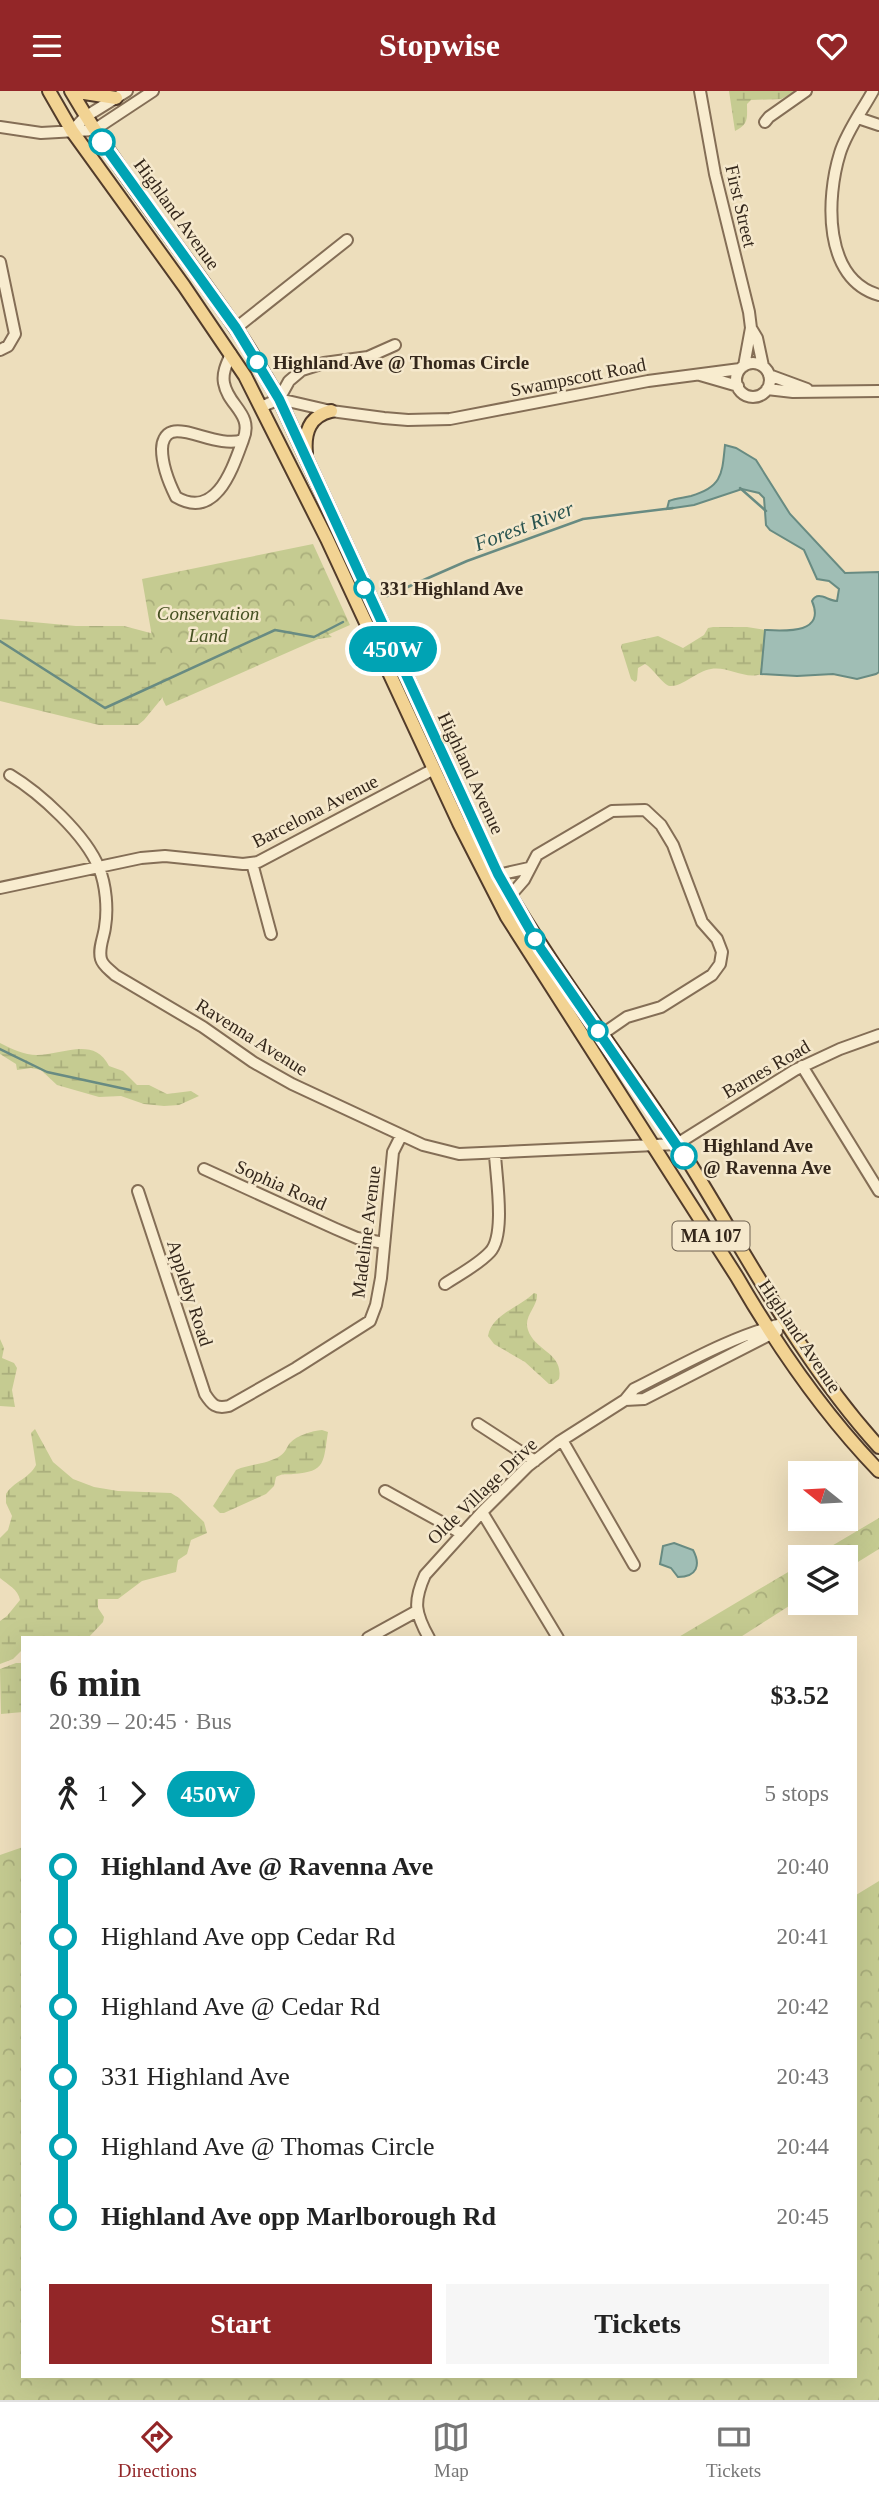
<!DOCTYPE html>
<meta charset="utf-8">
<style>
:root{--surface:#fff;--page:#f6f6f6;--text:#222;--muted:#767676;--line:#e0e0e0;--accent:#932628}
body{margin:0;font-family:"Times New Roman",serif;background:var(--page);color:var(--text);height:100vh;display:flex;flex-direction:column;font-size:26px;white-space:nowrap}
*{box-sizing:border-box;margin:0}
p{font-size:23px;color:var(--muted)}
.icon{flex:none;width:38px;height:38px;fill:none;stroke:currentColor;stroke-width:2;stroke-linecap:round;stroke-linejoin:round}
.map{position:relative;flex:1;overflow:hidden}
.sheet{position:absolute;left:21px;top:1545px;width:836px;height:742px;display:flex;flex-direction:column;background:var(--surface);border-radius:0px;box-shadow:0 7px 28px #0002}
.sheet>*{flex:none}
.badge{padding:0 14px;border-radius:23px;font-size:24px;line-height:46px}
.needle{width:46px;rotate:288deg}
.buttons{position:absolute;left:788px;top:1370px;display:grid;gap:14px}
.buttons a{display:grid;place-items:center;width:70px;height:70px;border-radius:0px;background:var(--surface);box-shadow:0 7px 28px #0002;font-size:35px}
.map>.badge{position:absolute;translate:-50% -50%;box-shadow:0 0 0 4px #fff}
.legs{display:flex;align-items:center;gap:10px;height:77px;padding:0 28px;font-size:23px}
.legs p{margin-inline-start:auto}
.headline{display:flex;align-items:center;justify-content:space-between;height:119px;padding:0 28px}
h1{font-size:38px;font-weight:800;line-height:52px}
.action{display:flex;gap:14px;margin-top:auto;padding:14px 28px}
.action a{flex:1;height:80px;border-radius:0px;background:var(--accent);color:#fff;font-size:28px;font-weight:800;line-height:80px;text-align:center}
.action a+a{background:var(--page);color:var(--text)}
ul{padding:0 28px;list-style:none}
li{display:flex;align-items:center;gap:24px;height:70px;font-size:26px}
li i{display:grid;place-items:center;width:10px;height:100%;margin:0 9px;background:currentColor}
li i::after{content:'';width:18px;height:18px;margin:-9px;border:5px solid;border-radius:50%;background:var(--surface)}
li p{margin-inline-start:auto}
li:first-child i{background:linear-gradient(#0000 50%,currentColor 0)}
li:last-child i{background:linear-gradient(currentColor 50%,#0000 0)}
header{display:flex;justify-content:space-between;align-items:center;height:91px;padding:0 28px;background:var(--accent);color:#fff;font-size:32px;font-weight:800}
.menu{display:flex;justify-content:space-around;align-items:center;height:98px;border-top:2px solid var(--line);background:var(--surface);font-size:19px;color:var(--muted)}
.menu a{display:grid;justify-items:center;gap:4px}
.menu .current{color:var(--accent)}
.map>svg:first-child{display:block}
</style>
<header><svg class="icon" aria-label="menu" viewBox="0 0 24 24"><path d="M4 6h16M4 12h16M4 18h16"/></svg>Stopwise<svg class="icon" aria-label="heart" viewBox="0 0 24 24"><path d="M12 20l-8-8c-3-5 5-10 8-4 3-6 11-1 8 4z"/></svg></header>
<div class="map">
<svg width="879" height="2309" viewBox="0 0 879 2309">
<defs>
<pattern id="wetland-marsh" width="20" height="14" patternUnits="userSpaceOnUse" patternTransform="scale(1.75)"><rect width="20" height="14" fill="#c5cb91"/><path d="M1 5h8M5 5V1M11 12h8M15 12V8" fill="none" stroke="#aaae7c"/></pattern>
<pattern id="park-crowns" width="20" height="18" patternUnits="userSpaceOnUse" patternTransform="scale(1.75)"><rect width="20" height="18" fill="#c5cb91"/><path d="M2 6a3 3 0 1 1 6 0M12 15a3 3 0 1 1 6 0" fill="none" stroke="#aaae7c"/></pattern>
</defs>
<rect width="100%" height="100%" fill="#eddebc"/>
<!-- wetland -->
<path fill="url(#wetland-marsh)" d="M729 0H798L781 8 751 9 747 13C747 27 749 33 735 40Z
M0 528 76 535H124L158 544 327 542 332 546 311 549 172 595 144 629 138 634H99L0 610Z
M713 536H747L765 539 761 583C745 589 728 575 711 578 697 580 682 596 670 595 663 594 653 577 645 573L638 577 637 589 635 591 631 588 621 556 622 553 658 545 683 557 704 544 708 537Z
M0 952C12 958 24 964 37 964 62 964 94 945 109 975L123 980 137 994H149L167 1003 191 1000 199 1005 179 1014 164 1015 144 1013 121 1005 99 1006 57 994 41 979 31 977 17 979 16 973 0 963Z
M534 1202 537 1203C538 1216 523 1225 528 1239 535 1260 564 1262 559 1288L553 1293H549L525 1271 494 1253 488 1245C492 1223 519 1217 534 1202Z
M0 1248 4 1257 2 1267 14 1272 17 1277 12 1299 15 1316 0 1315Z
M35 1338 53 1371 73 1388 94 1396 118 1400 171 1402 179 1407 204 1431 207 1442 191 1449 187 1463 178 1469 176 1481 142 1490 118 1508H98V1517L104 1526 103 1531 88 1547 42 1545 23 1547V1558L13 1568 0 1573V1530L7 1525 20 1509C18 1498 8 1494 0 1487V1447L8 1439 12 1425 6 1412V1403C14 1390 29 1388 36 1374L31 1342Z
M322 1339 328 1341C323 1370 327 1381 293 1383 286 1384 283 1382 276 1386L274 1395 266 1403 224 1422H220L213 1415 236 1379C250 1373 268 1373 280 1365 286 1361 286 1357 290 1352 297 1344 312 1340 322 1339Z
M16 1572H23V1621L1 1623 0 1578Z"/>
<!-- park -->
<path fill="url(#park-crowns)" d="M313 453 350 534 166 615 163 609 142 488Z
M879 1427V1458L845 1479V1466H813Z
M800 1474V1508L739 1547H677Z
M23 1756V2286H856V1804L879 1790V2309H0V1764Z"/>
<!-- water -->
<path fill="#a0beb5" stroke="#688b82" stroke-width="2" d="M725 354 736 357 756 369 790 423 845 482 879 481V581L876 583 857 588 833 583 797 585 761 583 765 539C786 540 826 543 812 510 818 499 828 510 837 510L839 498 829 490 817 488 804 459 770 439 766 434 764 407 759 402 742 398 694 414 667 418 669 410C676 407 683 407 691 405 723 396 722 382 725 354Z
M674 1452 693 1459C701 1474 697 1486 678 1486L671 1477 660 1473 663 1455Z"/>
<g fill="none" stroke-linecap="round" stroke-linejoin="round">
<!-- stream -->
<path stroke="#688b82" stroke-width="2.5" d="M740 397 766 420
M387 505 467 470 583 428 673 417
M0 550 105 617 275 539 314 546 343 531
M0 958 47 981 130 999"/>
<!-- minor casing -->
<g stroke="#846e56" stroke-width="14">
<path id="minor" d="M700 0 715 83 749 221 751 237 744 275
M873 0C862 20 847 40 840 62 826 107 823 188 879 204
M858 27 879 34
M765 31 769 26 806 0
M0 36 41 42 94 39 153 0
M72 40 85 26 127 0
M0 171 15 243 8 255 0 259
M236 237 347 149
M751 237 757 247 763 275
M231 263C227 272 222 282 224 292 228 315 254 323 243 349 220 357 188 336 172 341 165 343 162 351 162 358 162 374 169 392 176 406 216 429 232 379 243 349
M736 289a17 17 0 1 1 34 0a17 17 0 1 1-34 0Z
M700 284 738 295
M769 284 807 298
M767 298 793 301 879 300
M279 308 289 290 302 279 324 272 368 266 395 254
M261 316 279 308 331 320 384 327 408 329 450 328 648 290 740 278
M10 684C40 702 86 744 99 777 106 794 108 818 105 836 104 846 98 857 101 868 103 875 110 879 115 884L203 936 253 971 292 993 423 1054 459 1063 677 1053 795 979 840 958 879 944
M252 772 271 843
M498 784 529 777
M0 797 141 767 165 765 243 773 258 771 434 678
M510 805 524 789 537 764 612 720 645 719 661 734 673 754 702 831 717 848 722 861 720 873 712 884 661 916 627 926 601 944
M802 975 879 1100
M204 1078 336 1138 357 1147 384 1152
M138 1100 205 1303C212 1314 216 1318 229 1315L296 1277 370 1230 376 1214 381 1187 393 1061 401 1045
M445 1193C460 1183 478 1174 490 1161 506 1144 496 1086 495 1063
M625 1309 644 1308 777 1240
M478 1333 535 1370
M562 1349 634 1474
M385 1400 461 1442
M482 1421 558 1547
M368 1547 417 1520
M429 1547C415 1522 413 1511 425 1484L482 1421 528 1375 559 1351 625 1309 634 1298C680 1275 737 1242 787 1232"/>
</g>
<!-- major casing -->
<g stroke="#523c2b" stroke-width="16">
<path id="major" d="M49 0 72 40 184 195 245 285 327 448 459 732 507 826 737 1186C777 1255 823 1322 879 1380
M71 0C120 84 182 158 237 239 252 261 265 285 279 308L498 784C551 877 618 962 677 1052 742 1154 797 1266 879 1356
M72 0 116 7
M306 362C304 341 310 325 331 320"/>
</g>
<!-- minor -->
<use href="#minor" stroke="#f8eccf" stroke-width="10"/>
<!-- major -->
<use href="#major" stroke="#f2d393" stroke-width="12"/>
</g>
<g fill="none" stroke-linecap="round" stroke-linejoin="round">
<!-- line-1 casing -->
<g stroke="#fff" stroke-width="16">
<path id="line-1" d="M102 51 236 237 279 308 498 783 541 858 684 1065"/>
</g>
<!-- line-1 -->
<use href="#line-1" stroke="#00a3b4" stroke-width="10"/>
</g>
<!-- markers -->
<g fill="#fff" stroke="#00a3b4" stroke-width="3.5">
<circle cx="102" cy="51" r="12"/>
<circle cx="257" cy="271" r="9"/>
<circle cx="364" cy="497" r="9"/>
<circle cx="535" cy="848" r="9"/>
<circle cx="598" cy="940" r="9"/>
<circle cx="684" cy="1065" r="12"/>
</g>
<g text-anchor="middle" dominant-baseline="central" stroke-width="5" stroke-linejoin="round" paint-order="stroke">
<!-- shield labels -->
<rect fill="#f5e8cc" stroke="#6e6150" stroke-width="2" x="672.5" y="1130.5" width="77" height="29" rx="5"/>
<g font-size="18" font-weight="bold" fill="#34271b">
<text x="711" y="1145">MA 107</text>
</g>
<!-- street labels -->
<g font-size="19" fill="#34271b" stroke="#f5e8cc">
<text transform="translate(741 115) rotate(77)">First Street</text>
<text transform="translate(177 123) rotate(54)">Highland Avenue</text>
<text transform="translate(578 286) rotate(-11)">Swampscott Road</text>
<text transform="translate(471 682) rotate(65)">Highland Avenue</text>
<text transform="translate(315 720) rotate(-27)">Barcelona Avenue</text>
<text transform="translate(252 946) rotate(32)">Ravenna Avenue</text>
<text transform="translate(766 978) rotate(-30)">Barnes Road</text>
<text transform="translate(281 1094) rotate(24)">Sophia Road</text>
<text transform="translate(366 1141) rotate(-83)">Madeline Avenue</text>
<text transform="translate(190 1202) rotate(72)">Appleby Road</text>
<text transform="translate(800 1245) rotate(56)">Highland Avenue</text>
<text transform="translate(482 1400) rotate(-44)">Olde Village Drive</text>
</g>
<!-- stop labels -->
<g font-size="19" font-weight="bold" fill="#34271b" stroke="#f5e8cc" text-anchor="start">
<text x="273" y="271">Highland Ave @ Thomas Circle</text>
<text x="380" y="497">331 Highland Ave</text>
<text x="703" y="1054">Highland Ave<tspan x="703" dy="22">@ Ravenna Ave</tspan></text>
</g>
<!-- park labels -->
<g font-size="19" font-style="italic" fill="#455021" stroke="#f5e8cc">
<text x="208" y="522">Conservation<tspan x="208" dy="22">Land</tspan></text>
</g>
<!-- water labels -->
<g font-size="21" font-style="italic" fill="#2a5450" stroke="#f5e8cc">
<text transform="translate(524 435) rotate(-21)">Forest River</text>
</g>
</g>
</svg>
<div class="buttons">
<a><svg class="needle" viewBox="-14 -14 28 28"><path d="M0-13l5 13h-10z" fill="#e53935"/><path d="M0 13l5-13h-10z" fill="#767676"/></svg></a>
<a><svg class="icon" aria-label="layers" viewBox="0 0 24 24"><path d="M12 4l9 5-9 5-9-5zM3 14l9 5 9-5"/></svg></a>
</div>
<b class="badge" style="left:393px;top:558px;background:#00a3b4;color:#fff">450W</b>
<section class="sheet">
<div class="headline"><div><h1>6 min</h1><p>20:39 – 20:45 · Bus</p></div><b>$3.52</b></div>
<div class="legs"><svg class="icon" aria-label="walk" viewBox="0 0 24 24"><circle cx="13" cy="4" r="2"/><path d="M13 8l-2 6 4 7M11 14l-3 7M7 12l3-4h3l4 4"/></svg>1<svg class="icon" aria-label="forward" viewBox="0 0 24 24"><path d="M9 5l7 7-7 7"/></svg><b class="badge" style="background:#00a3b4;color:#fff">450W</b><p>5 stops</p></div>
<ul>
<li><i style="color:#00a3b4"></i><b>Highland Ave @ Ravenna Ave</b><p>20:40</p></li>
<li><i style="color:#00a3b4"></i><span>Highland Ave opp Cedar Rd</span><p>20:41</p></li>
<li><i style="color:#00a3b4"></i><span>Highland Ave @ Cedar Rd</span><p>20:42</p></li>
<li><i style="color:#00a3b4"></i><span>331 Highland Ave</span><p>20:43</p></li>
<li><i style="color:#00a3b4"></i><span>Highland Ave @ Thomas Circle</span><p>20:44</p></li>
<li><i style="color:#00a3b4"></i><b>Highland Ave opp Marlborough Rd</b><p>20:45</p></li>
</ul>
<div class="action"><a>Start</a><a>Tickets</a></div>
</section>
</div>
<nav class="menu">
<a class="current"><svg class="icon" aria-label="directions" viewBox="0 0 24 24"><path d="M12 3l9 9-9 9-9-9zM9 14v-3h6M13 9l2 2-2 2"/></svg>Directions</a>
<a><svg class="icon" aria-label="map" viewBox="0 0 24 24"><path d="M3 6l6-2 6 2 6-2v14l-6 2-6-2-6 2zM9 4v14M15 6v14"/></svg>Map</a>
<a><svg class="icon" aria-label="tickets" viewBox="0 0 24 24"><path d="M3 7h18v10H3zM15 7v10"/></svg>Tickets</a>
</nav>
